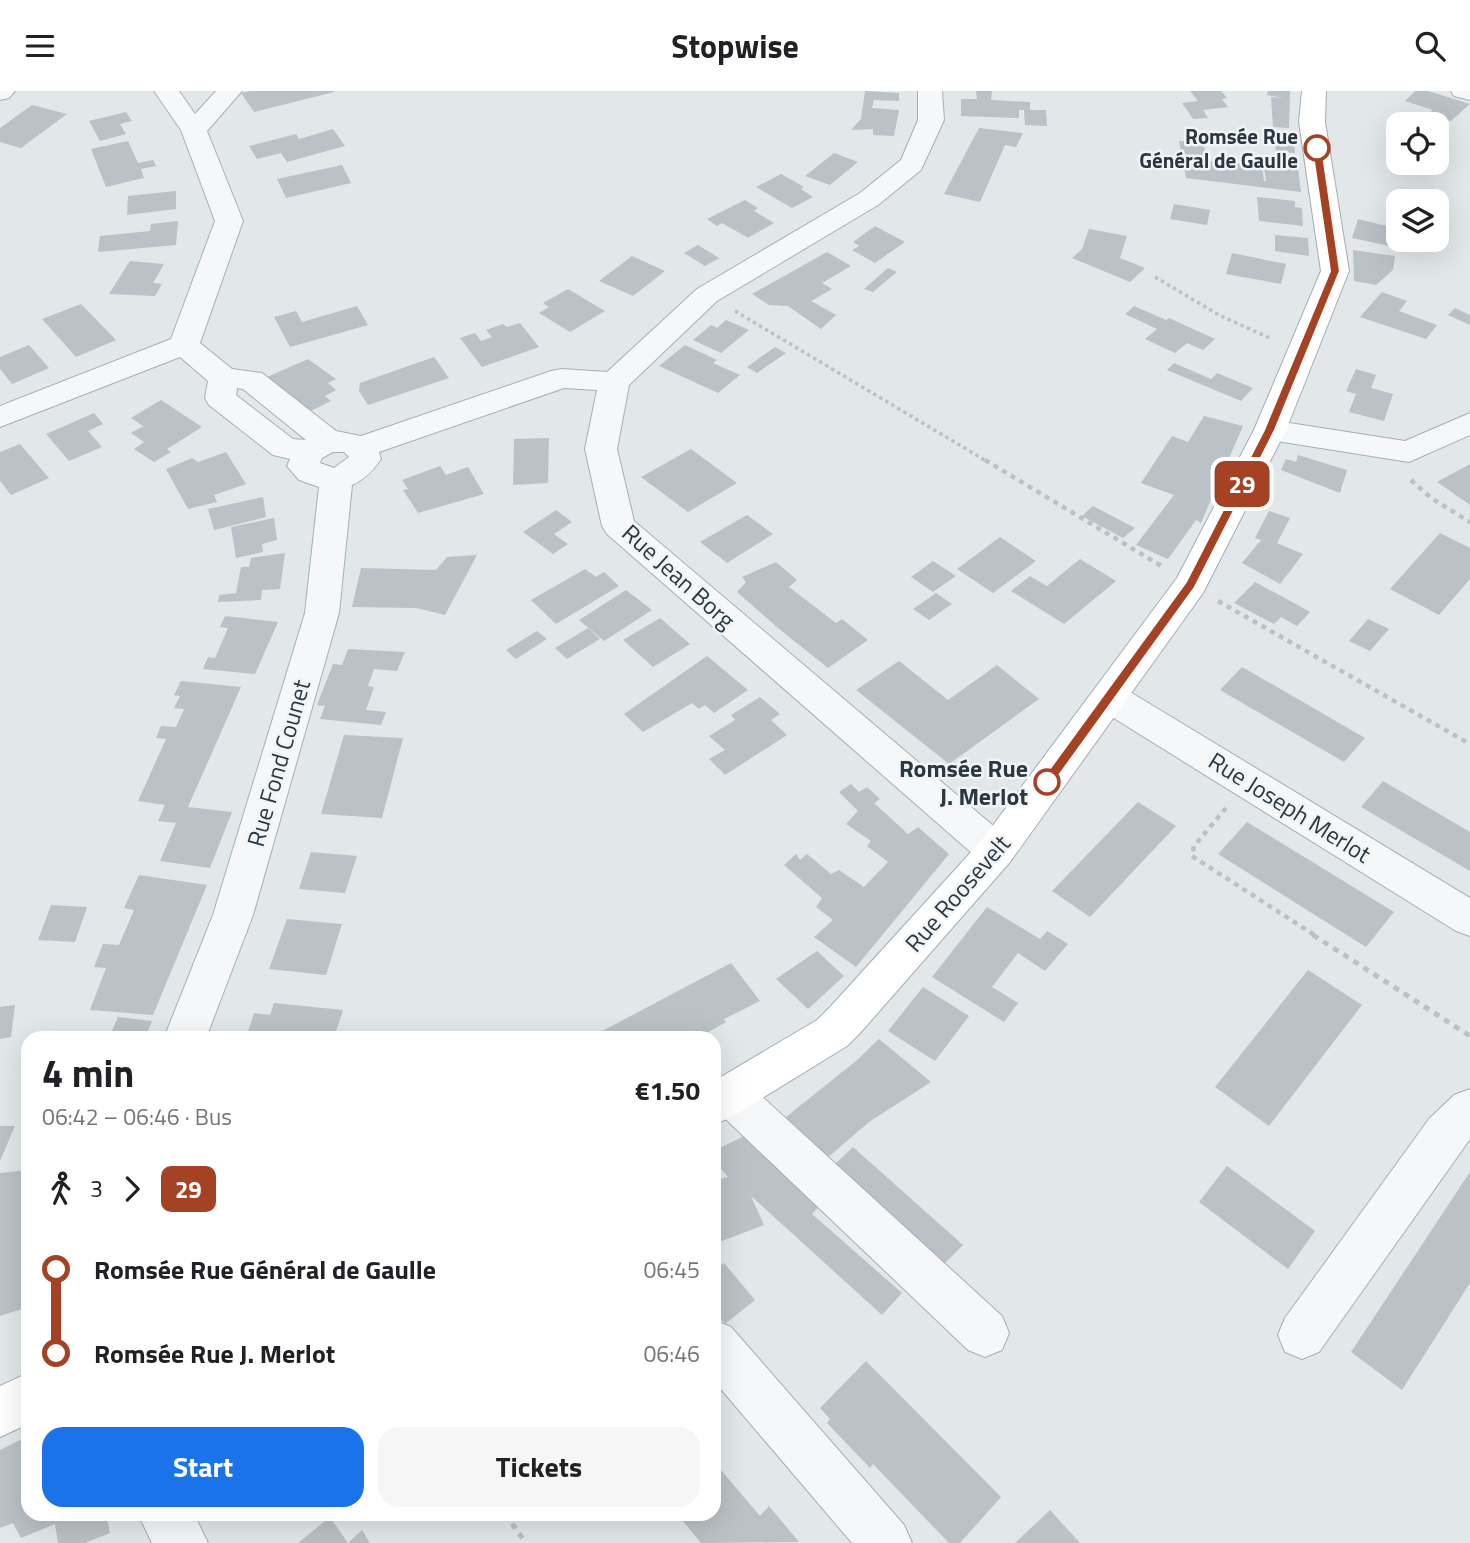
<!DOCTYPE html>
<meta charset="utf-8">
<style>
:root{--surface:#fff;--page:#f6f6f6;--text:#202124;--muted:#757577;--accent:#1a73e8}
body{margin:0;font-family:"Titillium Web",sans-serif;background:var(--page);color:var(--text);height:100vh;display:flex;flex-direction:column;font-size:26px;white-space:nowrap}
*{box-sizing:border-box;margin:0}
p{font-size:23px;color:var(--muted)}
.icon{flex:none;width:38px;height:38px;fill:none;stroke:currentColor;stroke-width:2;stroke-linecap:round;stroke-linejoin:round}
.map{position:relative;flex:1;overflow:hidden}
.panel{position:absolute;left:21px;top:940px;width:700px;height:490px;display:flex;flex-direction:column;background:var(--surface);border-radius:21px;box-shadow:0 7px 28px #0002}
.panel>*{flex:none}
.badge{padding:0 14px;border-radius:10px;font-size:24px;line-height:46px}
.controls{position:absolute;left:1386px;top:21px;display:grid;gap:14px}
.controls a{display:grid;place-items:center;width:63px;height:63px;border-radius:14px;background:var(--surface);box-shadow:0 7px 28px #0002;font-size:35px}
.map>.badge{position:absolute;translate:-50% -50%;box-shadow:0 0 0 4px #fff}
.legs{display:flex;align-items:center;gap:10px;height:77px;padding:0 21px;font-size:23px}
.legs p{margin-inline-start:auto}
.headline{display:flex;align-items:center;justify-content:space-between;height:119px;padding:0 21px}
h1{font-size:38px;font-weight:700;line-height:52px}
.button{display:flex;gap:14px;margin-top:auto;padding:14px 21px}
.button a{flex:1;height:80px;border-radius:21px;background:var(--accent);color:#fff;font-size:28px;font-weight:700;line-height:80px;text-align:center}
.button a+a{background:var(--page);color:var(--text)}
ul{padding:0 21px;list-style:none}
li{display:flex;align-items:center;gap:24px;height:84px;font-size:26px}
li i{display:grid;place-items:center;width:10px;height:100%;margin:0 9px;background:currentColor}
li i::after{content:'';width:18px;height:18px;margin:-9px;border:5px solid;border-radius:50%;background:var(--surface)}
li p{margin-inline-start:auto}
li:first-child i{background:linear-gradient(#0000 50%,currentColor 0)}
li:last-child i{background:linear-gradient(currentColor 50%,#0000 0)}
header{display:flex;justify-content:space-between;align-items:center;height:91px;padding:0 21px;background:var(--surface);font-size:32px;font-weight:700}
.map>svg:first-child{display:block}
</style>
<header><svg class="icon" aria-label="menu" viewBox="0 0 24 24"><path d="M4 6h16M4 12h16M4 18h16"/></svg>Stopwise<svg class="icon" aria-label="search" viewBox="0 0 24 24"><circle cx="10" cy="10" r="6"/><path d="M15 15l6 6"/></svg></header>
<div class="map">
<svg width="1470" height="1452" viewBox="0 0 1470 1452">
<rect width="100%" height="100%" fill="#e2e7ea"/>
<!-- building -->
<path fill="#bac1c7" d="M249 0H334V1L254 21 241 2Z
M865 0 899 2V10L874 9 872 17 899 19 894 45 873 44V38L851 39 861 28Z
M976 0H992L991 9 1030 11V19H1046L1047 35 1025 34 1024 19H1019V27L961 25V8H977Z
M1190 0H1221L1227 7 1222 8 1228 16 1203 19 1208 27 1193 28 1182 12 1198 10Z
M1268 0H1290L1289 37 1273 36 1271 6 1284 7 1267 4Z
M1415 0H1428L1470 13 1451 30 1428 23 1433 19 1405 10Z
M32 14 67 23 21 57 0 51V37Z
M126 21 132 30 120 33 126 43 100 50 89 30Z
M979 37 1023 42 1016 56 1005 54 980 111 944 103Z
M333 38 345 55 287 71 281 62 257 68 249 55 296 43 299 48Z
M1274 48 1294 50 1295 62 1276 61Z
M128 50 138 72 153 69 156 75 141 78 144 87 106 96 91 58Z
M1179 50 1203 51 1208 70 1262 74 1264 90H1266L1264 75 1298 78 1301 101 1186 87Z
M834 62 858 71 830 94 805 85Z
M342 74 351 92 286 107 277 88Z
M781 83 804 96 801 98 813 106 792 117 756 96Z
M176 100V118L127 124 128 105Z
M1257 106 1295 110V116L1302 117 1303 135 1259 130Z
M745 109 758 117 754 120 774 132 748 147 722 132 717 135 707 128Z
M1174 113 1210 119 1207 134 1170 128Z
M1358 128 1391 136 1388 141 1398 144V149H1408L1404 158 1352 147Z
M178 130 176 154 98 161 100 145 150 140 151 133Z
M875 135 905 151 875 172 852 159 859 155 853 151Z
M1089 138 1127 145 1120 167 1145 177 1130 191 1072 167 1082 158Z
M1275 144 1308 147 1309 165 1275 160Z
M698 154 719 167 705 175 684 162Z
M1353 159 1395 165 1393 179 1376 194 1354 190Z
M827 161 851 175 822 192 832 198 811 210 836 224 821 238 788 215 769 214 752 203Z
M1232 162 1286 173 1281 193 1226 183Z
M632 165 665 180 633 205 599 190Z
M130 170 164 173 153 192 162 193 155 205 109 203Z
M888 177 897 181 873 201 864 198Z
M568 198 605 220 570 241 539 222 549 216 543 212Z
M1382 201 1407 210 1399 220 1437 234 1426 248 1360 226Z
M81 213 116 249 76 266 42 228Z
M357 215 368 234 290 256 274 226 296 220 302 231Z
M1134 215 1166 229 1169 227 1215 248 1203 259 1187 252 1175 262 1145 248 1157 238 1125 223Z
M1455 217 1470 224V234L1448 224Z
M726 229 749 239 721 262 693 249 711 234 717 237Z
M520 232 539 256 482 276 460 247 475 242 481 250 492 246 486 239 503 233 507 236Z
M29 254 49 277 12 293 0 278V266Z
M685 254 717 269 713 272 740 284 718 302 659 275Z
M775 256 786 262 757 282 747 276Z
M434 266 449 287 368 314 359 300 360 292Z
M308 268 336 288 328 292 336 299 325 305 331 310 309 321 265 287Z
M1174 272 1211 288 1217 282 1253 297 1241 310 1167 279Z
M1356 278 1376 284 1371 297 1393 303 1384 330 1349 321 1356 303 1346 300Z
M161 309 202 336 167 358 171 361 154 371 134 358 144 351 131 342 143 335 131 327Z
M94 322 103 333 88 340 102 356 69 370 46 343Z
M1204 325 1243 335 1201 432 1196 429 1168 468 1136 454 1174 404 1141 392 1172 345 1188 351Z
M549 347 548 392 513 394 514 348Z
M20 353 49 387 11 404 0 390V361Z
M691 358 737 392 688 421 641 386Z
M226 361 246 393 214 404 217 411 188 418 166 378 192 367 198 371Z
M1298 364 1347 379 1340 402 1281 379 1286 368 1296 371Z
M1470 373V414L1437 391Z
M440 375 446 384 468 376 484 403 418 422 403 399 408 398 402 389Z
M263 406 266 426 214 439 208 418Z
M1093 415 1135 437 1123 447 1082 425Z
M556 419 572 431 554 443 568 453 553 463 523 441Z
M1269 420 1290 427 1277 452 1303 463 1280 493 1242 472 1261 449 1255 447Z
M747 424 773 443 727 472 700 451Z
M274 427 277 449 262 453 263 461 236 467 231 436Z
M1440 442 1470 457V488L1439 524 1390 498Z
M1000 446 1036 470 993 502 957 478Z
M285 462 280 498 262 499 261 509 218 511 219 504 236 502 241 476H249L251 467Z
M477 464 445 524 416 517 352 516 361 477 436 479 447 466Z
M1080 468 1116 490 1064 533 1011 500 1030 485 1047 495Z
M933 470 956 485 933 501 911 486Z
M776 471 797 489 789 496 836 532 842 528 868 549 828 577 778 537 737 501 746 491 742 486Z
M585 478 596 486 604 481 619 495 556 533 531 509Z
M1255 491 1294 512 1310 521 1297 535 1281 526 1274 533 1234 512Z
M626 499 652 519 604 550 579 529Z
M936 502 952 513 929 529 913 518Z
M225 525 278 531 255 583 203 578 208 566 215 567 228 537 220 536Z
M660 527 690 553 653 576 623 549Z
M1368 528 1389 538 1370 560 1349 550Z
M588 537 600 548 567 568 555 557Z
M537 540 547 548 516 568 506 559Z
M348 558 405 561 397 580 374 578 368 595 374 596 366 619 386 621 381 634 320 628 325 615 317 614 333 573 342 574Z
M707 565 748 599 714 622 705 614 699 618 692 612 643 641 624 623Z
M899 570 948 609 997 574 1039 608 949 673 856 599Z
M1242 576 1303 611 1365 647 1344 671 1220 599Z
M181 590 241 596 188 716 232 721 210 777 160 770 176 732 158 730 165 714 138 710 166 648 156 647 161 635 176 636 184 618 174 617 180 605 174 604Z
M760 606 780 623 771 629 787 644 725 684 709 668 725 659 709 645 735 629 731 624Z
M344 644 403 647 382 727 321 723Z
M1383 690 1470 741V780L1361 716Z
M851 693 859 701 867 696 880 708 874 712 908 743 918 736 949 763 856 876 814 846 833 829 816 816 822 807 784 774 796 763 800 769 807 763 831 783 839 779 864 796 888 771 867 755 871 750 846 733 858 720 839 701Z
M1138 711 1176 735 1090 826 1052 800Z
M1247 731 1394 821 1366 856 1218 763Z
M311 761 357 765 345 802 299 798Z
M139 784 207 794 153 924 90 919 106 877 94 876 103 853 119 854 134 819 124 817Z
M51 814 87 816 75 851 38 849Z
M987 816 1040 848 1047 840 1068 853 1045 880 1018 862 992 896 1018 912 1004 931 932 886Z
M287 828 342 833 326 884 269 878Z
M817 860 844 885 808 918 776 888Z
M731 872 760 910 724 928 726 931 698 947H589Z
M1308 879 1362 914 1269 1035 1215 996Z
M923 896 969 925 935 970 888 940Z
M274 912 343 919 334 947H246L254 922 270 924Z
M15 914 11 946 0 948V916Z
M118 926 152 930 145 947H109Z
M879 948 931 991 869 1031 819 1074 776 1034 856 970Z
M0 1035H15L0 1070Z
M756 1039 828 1106 812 1123 902 1202 882 1224 751 1105 764 1134 714 1153V1090L728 1086 714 1070V1060Z
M853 1056 963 1154 942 1175 833 1075Z
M1227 1075 1315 1140 1288 1178 1199 1111Z
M28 1079V1216L0 1225V1082Z
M1470 1081V1192L1402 1299 1351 1261Z
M724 1172 755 1209 725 1233 714 1219V1180Z
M866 1270 1001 1406 960 1452H949L873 1373 870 1377 827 1332 830 1328 820 1317Z
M28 1345V1423H106L110 1442 85 1452H58L55 1433 21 1447 13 1432 0 1437V1359Z
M714 1371 760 1425 769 1415 799 1451 701 1452 677 1423H714Z
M1050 1419 1080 1452H1015Z
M330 1426 348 1452H298Z
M362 1439 370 1452H348Z"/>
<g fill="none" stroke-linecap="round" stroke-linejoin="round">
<!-- minor casing -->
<g stroke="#a7afb4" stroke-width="2">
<path id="minor" d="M0 0H15L9 7 0 9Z
M154 0H179L195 23 216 0H242L207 40 243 130 200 252 232 278 262 282 336 340 361 345 551 280 562 278 607 281 697 198 860 102 901 69 918 29V0H942L944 29 921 79 878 114 717 210 629 294 617 358 634 430 1010 749 1016 760 1010 771 996 776 982 771 607 443 602 435 585 358 597 299 564 297 379 361 381 368C373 380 365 388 352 394L339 522 253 824 206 947H164L213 824 305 522 319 396 299 389 287 375 290 368 273 364 209 314 205 307 208 290 180 266 0 336V315L171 248 215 130 181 39ZM237 297 243 298 306 349 293 348 236 304ZM333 361H344L349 366 334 377 320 372 322 367Z
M1451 0H1470V9L1454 5Z
M1470 322V344L1409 371 1270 349 1259 346 1254 339 1259 332 1270 329 1405 350Z
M1109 592 1122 596 1470 807V845L1456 840 1096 616 1091 606 1096 596Z
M730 984 745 990 1002 1225 1009 1242 1002 1259 985 1266 968 1259 715 1018 714 991Z
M1470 998V1048L1319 1261 1302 1268 1285 1261 1278 1244 1285 1227 1429 1028 1454 1004Z
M714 1229 731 1236 904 1434 912 1452H852L714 1290Z
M138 1423H194L208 1452H152Z"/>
</g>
<!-- major casing -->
<g stroke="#a2adb5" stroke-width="2">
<path id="major" d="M1302 0H1326L1325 31 1349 180 1286 339 1203 502 1010 771 861 941 847 955 730 1027 714 1033V990L817 929 831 915 982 749 1177 487 1254 339 1321 180 1299 31Z
M28 1282V1333L0 1346V1295Z"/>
</g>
<!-- path-far2 -->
<path stroke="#bcc1c5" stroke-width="3.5" stroke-dasharray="3.5 3.5" stroke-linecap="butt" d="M1155 186 1219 224 1272 248
M735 220 988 371"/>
<!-- path-far1 -->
<path stroke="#bcc1c5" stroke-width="4.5" stroke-dasharray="5 5" stroke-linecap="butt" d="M985 369 1163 476
M1411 389 1431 407 1470 431
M1218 510 1470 653
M1226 717 1194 755 1192 765 1316 845"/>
<!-- path -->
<path stroke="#bcc1c5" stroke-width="5" stroke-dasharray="6 6" stroke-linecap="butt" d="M1313 844 1470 945
M505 1423 526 1452"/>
<!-- minor -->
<use href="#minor" fill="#f5f7f8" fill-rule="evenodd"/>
<!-- major -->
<use href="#major" fill="#fff" fill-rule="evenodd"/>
</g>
<!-- line-1 -->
<path fill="#a64224" stroke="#fff" stroke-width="2" d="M1317 55 1322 57 1340 180 1275 339 1195 496 1052 694H1043V687L1186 491 1264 339 1330 180 1312 57Z"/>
<!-- markers -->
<g fill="#fff" stroke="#a64224" stroke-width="3.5">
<circle cx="1317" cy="57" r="12"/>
<circle cx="1047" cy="691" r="12"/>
</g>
<g text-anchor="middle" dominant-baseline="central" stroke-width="5" stroke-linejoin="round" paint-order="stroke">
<!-- far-stop labels -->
<g font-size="21" font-weight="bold" fill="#2b3741" stroke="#f2f5f7" text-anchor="end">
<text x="1298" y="45">Romsée Rue<tspan x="1298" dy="24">Général de Gaulle</tspan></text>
</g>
<!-- street labels -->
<g font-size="24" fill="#2b3741" stroke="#f2f5f7">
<text transform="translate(679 485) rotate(42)">Rue Jean Borg</text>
<text transform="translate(278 672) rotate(-74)">Rue Fond Counet</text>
<text transform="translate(1290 716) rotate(32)">Rue Joseph Merlot</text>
<text transform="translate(957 802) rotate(-49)">Rue Roosevelt</text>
</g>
<!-- stop labels -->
<g font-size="24" font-weight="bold" fill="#2b3741" stroke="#f2f5f7" text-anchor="end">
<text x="1028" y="677">Romsée Rue<tspan x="1028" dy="28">J. Merlot</tspan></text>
</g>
</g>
</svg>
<div class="controls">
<a><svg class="icon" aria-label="locate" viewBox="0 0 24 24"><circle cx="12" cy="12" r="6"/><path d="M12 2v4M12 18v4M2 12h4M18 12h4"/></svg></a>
<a><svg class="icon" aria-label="layers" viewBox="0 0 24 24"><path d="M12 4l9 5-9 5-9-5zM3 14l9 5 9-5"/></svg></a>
</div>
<b class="badge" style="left:1242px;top:393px;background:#a64224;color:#fff">29</b>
<section class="panel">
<div class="headline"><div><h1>4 min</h1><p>06:42 – 06:46 · Bus</p></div><b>€1.50</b></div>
<div class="legs"><svg class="icon" aria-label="walk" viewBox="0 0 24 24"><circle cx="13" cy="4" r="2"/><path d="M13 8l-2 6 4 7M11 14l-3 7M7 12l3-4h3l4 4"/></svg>3<svg class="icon" aria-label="forward" viewBox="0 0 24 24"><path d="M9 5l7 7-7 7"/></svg><b class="badge" style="background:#a64224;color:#fff">29</b></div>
<ul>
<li><i style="color:#a64224"></i><b>Romsée Rue Général de Gaulle</b><p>06:45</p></li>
<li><i style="color:#a64224"></i><b>Romsée Rue J. Merlot</b><p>06:46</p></li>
</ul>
<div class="button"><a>Start</a><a>Tickets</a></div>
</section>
</div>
